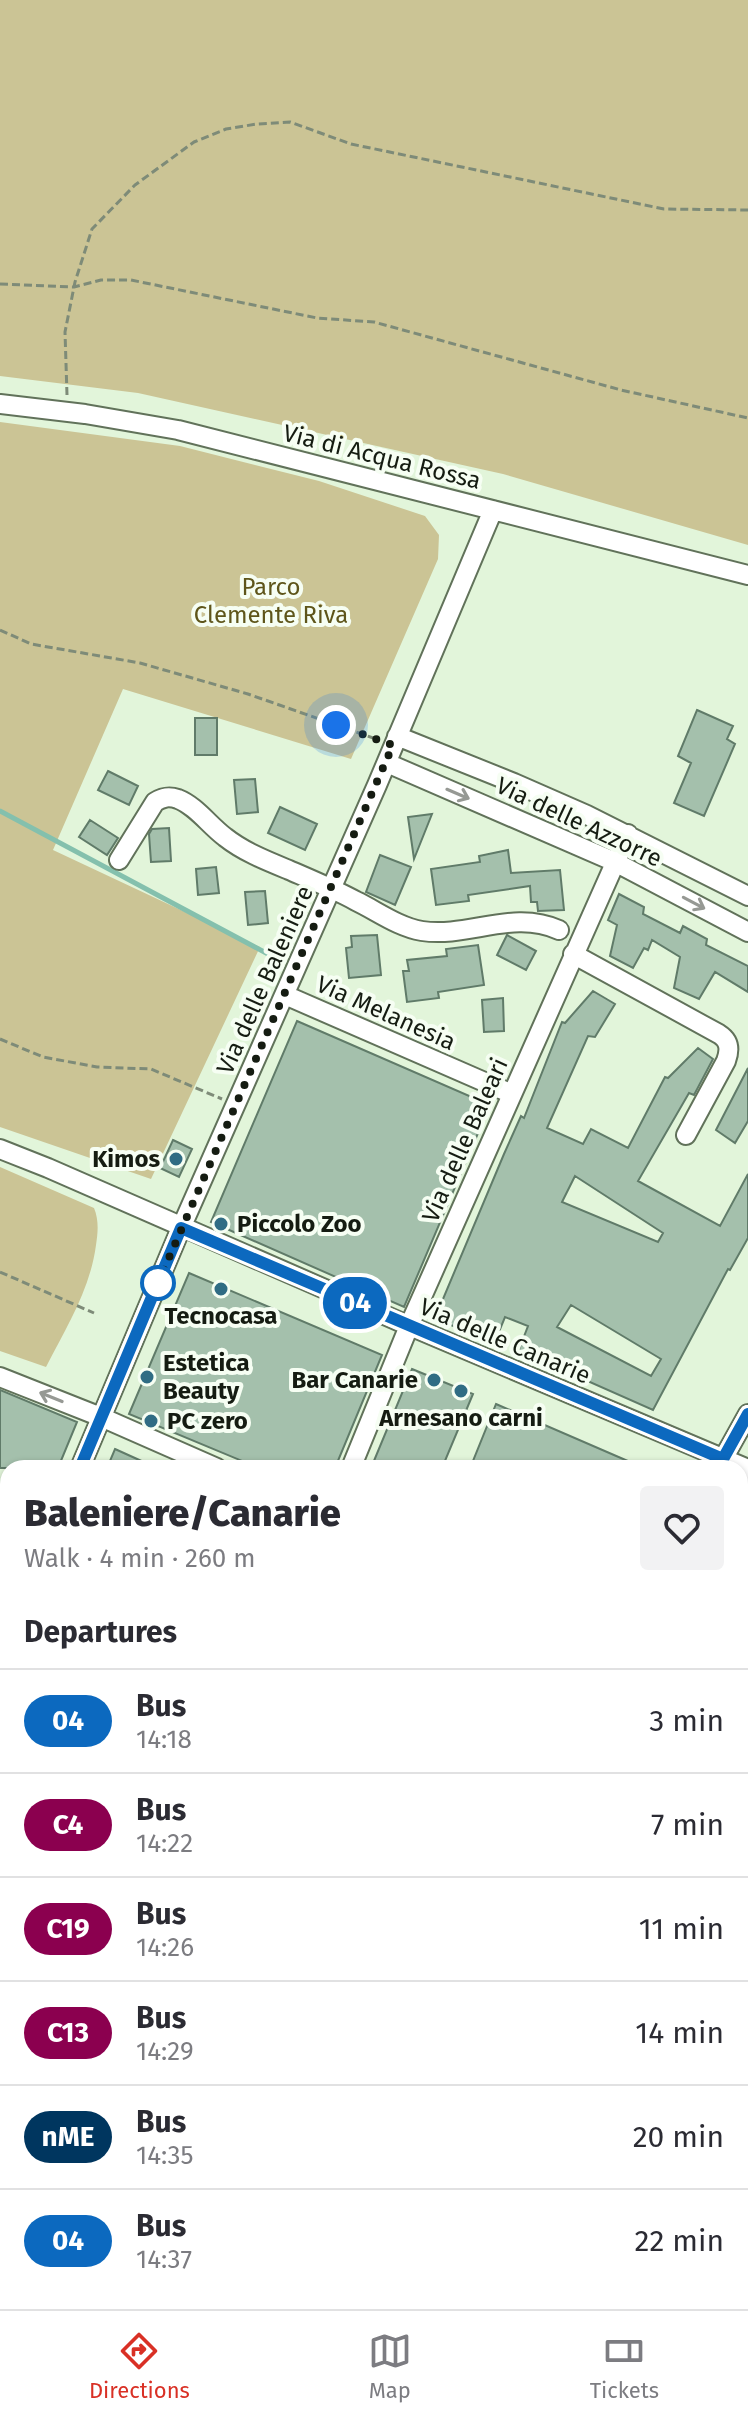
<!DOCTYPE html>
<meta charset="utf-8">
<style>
:root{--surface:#fff;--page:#f2f2f3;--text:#2b2b33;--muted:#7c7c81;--line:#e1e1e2;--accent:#d93025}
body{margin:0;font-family:"Fira Sans",sans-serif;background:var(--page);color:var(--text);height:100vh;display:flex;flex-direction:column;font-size:30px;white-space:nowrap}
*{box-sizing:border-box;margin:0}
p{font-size:26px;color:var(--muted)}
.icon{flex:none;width:44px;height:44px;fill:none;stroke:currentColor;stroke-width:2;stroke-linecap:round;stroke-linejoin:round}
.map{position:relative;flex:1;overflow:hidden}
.drawer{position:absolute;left:0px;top:1460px;width:748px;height:850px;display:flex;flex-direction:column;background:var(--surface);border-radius:24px 24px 0 0;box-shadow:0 2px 6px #0004}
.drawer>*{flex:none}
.badge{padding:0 16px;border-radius:26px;font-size:28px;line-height:52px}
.you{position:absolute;width:40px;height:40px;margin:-20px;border:6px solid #fff;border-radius:50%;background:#1a73e8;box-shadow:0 0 0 12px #1a73e833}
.map>.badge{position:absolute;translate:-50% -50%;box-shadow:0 0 0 4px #fff}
h2{padding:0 24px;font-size:30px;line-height:72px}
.round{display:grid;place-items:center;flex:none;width:84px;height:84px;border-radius:8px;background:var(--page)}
.head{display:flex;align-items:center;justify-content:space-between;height:136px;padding:0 24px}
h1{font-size:38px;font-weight:800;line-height:60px}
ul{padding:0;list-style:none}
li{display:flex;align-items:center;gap:24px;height:104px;padding:0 24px;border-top:2px solid var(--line)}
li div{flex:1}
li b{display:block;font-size:30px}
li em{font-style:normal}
li .badge{min-width:88px;font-weight:700;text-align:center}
.dock{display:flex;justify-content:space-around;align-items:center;height:112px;border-top:2px solid var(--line);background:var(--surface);font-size:22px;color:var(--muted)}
.dock a{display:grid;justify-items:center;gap:4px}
.dock .on{color:var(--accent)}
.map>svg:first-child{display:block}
</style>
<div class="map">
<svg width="748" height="2309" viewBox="0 0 748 2309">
<rect width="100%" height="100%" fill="#e2f5da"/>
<!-- green -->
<path fill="#cbc495" d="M0 0H748V545L503 474 138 393 0 376Z
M0 422 180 446 319 481 425 516 439 535 438 559 351 759 123 689 53 850 260 947 151 1179 0 1127Z
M0 1167 94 1208C99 1220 98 1232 96 1245 90 1290 67 1326 46 1367L0 1351Z"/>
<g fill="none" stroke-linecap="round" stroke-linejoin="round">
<!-- stream -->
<path stroke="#84c0ad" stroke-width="5" d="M0 811 268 954"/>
</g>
<!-- building -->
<path fill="#a4c0ac" stroke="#607b69" stroke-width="2" fill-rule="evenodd" d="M697 710 733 726 727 739 735 744 704 816 674 803 691 763 678 756Z
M195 718H217V755H195Z
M108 771 138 786 129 805 98 790Z
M255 779 258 812 237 814 234 780Z
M280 807 317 824 305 850 268 833Z
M432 814 414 859 408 817Z
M90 820 118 838 107 855 79 837Z
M169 828 171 861 151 862 149 834 152 829Z
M508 850 511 873 560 870 564 910 538 911 537 902H531L530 886 468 895 469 901 436 905 431 869 480 862 479 856Z
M380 855 411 867 395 905 366 892Z
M216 867 219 893 198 895 196 869Z
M265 891 268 923 248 925 245 892Z
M619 894 644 907 643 914 680 933 683 926 707 939 706 945 748 966V992L715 972 699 999 674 988 680 957 652 940 648 950 644 948 633 968 610 956 617 925 608 920Z
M377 935 381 975 349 978 346 948 352 947 351 936Z
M507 935 536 951 526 970 497 955Z
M478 945 484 985 438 992 439 998 407 1002 403 971H409L407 960 447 956 446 949Z
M593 991 615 1004 595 1037 588 1036 547 1128 583 1144 591 1129 628 1148 665 1077 668 1078 698 1048 713 1059 694 1095 689 1093 638 1181 720 1226 748 1174V1238L730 1270 728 1269 653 1410 538 1359 536 1362 518 1352 528 1326 505 1317 494 1344 435 1318 504 1154 521 1116 524 1118 562 1022 565 1023ZM575 1176 663 1233 658 1242 562 1202ZM571 1305 661 1359 651 1376 557 1327Z
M503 998 504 1031 484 1032 482 1000Z
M297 1021 490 1105 404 1307 211 1222Z
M748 1068V1121L735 1143 716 1130Z
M173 1140 192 1149 179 1177 160 1168Z
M189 1273 382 1355 335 1468H259L129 1414Z
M412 1369 473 1394 442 1468H371Z
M0 1390 77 1422 58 1468H0Z
M496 1404 644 1468H490L473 1461Z
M115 1449 157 1468H107Z"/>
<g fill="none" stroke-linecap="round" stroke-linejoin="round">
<!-- minor casing -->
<g stroke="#61725a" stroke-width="22">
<path id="minor" d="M0 404 85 414 178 430 748 575
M397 736 514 783 587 815 748 896
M387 763 615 862 748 932
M119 860 155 802C163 797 169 796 178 799 196 806 209 825 225 837 244 852 267 861 289 870 312 880 334 889 356 901 377 911 398 927 422 931 469 938 513 909 559 930
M573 954 719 1034C730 1041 730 1050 726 1061L686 1135
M285 995 512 1094
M0 1149 48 1168 398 1321 748 1469
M0 1377 101 1417 217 1468
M80 1468 181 1228 377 785 493 510
M351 1468 409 1326 628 834
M718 1468 748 1414
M740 1547 748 1532
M740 1581 748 1567
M0 1662 8 1643
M0 1696 8 1698
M0 1744 8 1748
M740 1872 748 1849
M740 1932 748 1935
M740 1972 748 1975
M740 1993 748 1996
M0 2003 8 2007
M740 2032 748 2036
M0 2298 8 2278
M657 2302V2309
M258 2309 262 2302
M326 2309 330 2302"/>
</g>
<!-- major casing -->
<g stroke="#61725a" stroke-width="28">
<path id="major" d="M740 1491 748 1477
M293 2309 297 2302"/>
</g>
<!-- path -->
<path stroke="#7e8b78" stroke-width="3" stroke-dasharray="8 4" stroke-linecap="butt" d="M0 284 74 287 101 280H131L317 318 374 322 621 390 748 418
M67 395 65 332 75 282 92 229 135 185 194 142 226 129 257 124 290 122 351 144 664 209 748 210
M0 630 31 644 140 663 248 694 379 740
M0 1039 43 1057 97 1067 151 1069 222 1099
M0 1272 94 1313"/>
<!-- minor -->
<use href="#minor" stroke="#fff" stroke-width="18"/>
<!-- major -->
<use href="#major" stroke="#fff" stroke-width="24"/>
<!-- rail -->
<path stroke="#3e473a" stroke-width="5" stroke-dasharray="14 14" stroke-linecap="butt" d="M740 1633 748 1618
M740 1657 748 1640
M564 2309V2302
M581 2309 582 2302"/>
</g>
<!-- one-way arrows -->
<defs><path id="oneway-shaft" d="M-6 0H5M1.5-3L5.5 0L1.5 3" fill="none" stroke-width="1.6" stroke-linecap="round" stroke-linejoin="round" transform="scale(2)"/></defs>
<g stroke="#969994">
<use href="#oneway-shaft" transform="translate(458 794) rotate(23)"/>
<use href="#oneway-shaft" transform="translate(694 903) rotate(28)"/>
<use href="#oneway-shaft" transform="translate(51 1397) rotate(-158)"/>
</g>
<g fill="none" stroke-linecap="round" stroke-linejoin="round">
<!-- line casing -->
<g stroke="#fff" stroke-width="18">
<path id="line" d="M80 1468 181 1228 723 1459 748 1414"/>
</g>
<!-- line -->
<use href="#line" stroke="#0c69bf" stroke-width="12"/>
<!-- walk -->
<path stroke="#151c12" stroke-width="8" stroke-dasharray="0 14.4" d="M158 1283 393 745 336 725"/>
</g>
<!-- markers -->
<g fill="#306c84" stroke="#f6fef3" stroke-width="3">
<circle cx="176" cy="1159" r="8"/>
<circle cx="221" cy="1224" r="8"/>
<circle cx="221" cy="1289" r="8"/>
<circle cx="147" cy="1377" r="8"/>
<circle cx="434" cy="1380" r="8"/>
<circle cx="461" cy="1391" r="8"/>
<circle cx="151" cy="1421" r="8"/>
</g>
<circle fill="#fff" stroke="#0c69bf" stroke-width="4" cx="158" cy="1283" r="16"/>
<g text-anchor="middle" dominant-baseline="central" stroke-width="8" stroke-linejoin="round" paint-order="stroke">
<!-- street labels -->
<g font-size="24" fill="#151c12" stroke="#f6fef3">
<text transform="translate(382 457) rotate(14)">Via di Acqua Rossa</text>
<text transform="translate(579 822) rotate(25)">Via delle Azzorre</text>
<text transform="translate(265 980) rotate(-66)">Via delle Baleniere</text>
<text transform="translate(386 1013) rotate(24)">Via Melanesia</text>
<text transform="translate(465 1140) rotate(-66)">Via delle Baleari</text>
<text transform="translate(505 1341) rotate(23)">Via delle Canarie</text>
</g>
<!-- park labels -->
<g font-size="24" fill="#5e551a" stroke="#f6fef3">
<text x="271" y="587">Parco<tspan x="271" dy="28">Clemente Riva</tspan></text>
</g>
<!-- poi labels -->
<g font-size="24" font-weight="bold" fill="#151c12" stroke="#f6fef3" text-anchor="start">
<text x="160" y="1159" text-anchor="end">Kimos</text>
<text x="237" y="1224">Piccolo Zoo</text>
<text x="221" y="1316" text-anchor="middle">Tecnocasa</text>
<text x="163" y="1363">Estetica<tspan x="163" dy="28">Beauty</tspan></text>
<text x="418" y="1380" text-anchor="end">Bar Canarie</text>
<text x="461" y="1418" text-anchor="middle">Arnesano carni</text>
<text x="167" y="1421">PC zero</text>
</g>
</g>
</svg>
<div class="you" style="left:336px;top:725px"></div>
<b class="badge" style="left:355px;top:1303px;background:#0c69bf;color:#fff">04</b>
<section class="drawer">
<div class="head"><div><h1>Baleniere/Canarie</h1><p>Walk · 4 min · 260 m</p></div><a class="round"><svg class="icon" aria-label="heart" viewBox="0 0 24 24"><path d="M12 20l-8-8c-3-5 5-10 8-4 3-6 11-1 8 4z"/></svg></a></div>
<h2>Departures</h2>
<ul>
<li><span class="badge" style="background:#0c69bf;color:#fff">04</span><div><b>Bus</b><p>14:18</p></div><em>3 min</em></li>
<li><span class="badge" style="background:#8b004f;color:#fff">C4</span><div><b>Bus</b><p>14:22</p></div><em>7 min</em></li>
<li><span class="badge" style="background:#8b004f;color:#fff">C19</span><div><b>Bus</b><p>14:26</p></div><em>11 min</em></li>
<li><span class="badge" style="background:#8b004f;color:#fff">C13</span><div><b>Bus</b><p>14:29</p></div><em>14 min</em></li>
<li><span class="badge" style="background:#00365f;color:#fff">nME</span><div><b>Bus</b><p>14:35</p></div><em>20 min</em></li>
<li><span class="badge" style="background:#0c69bf;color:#fff">04</span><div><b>Bus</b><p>14:37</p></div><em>22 min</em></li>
</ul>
</section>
</div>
<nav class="dock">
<a class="on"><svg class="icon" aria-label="directions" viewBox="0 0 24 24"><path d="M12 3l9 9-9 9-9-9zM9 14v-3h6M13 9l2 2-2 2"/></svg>Directions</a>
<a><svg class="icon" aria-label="map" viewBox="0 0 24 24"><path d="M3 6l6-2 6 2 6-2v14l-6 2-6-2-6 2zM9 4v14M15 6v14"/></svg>Map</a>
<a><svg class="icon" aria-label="tickets" viewBox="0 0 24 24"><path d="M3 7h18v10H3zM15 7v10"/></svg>Tickets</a>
</nav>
